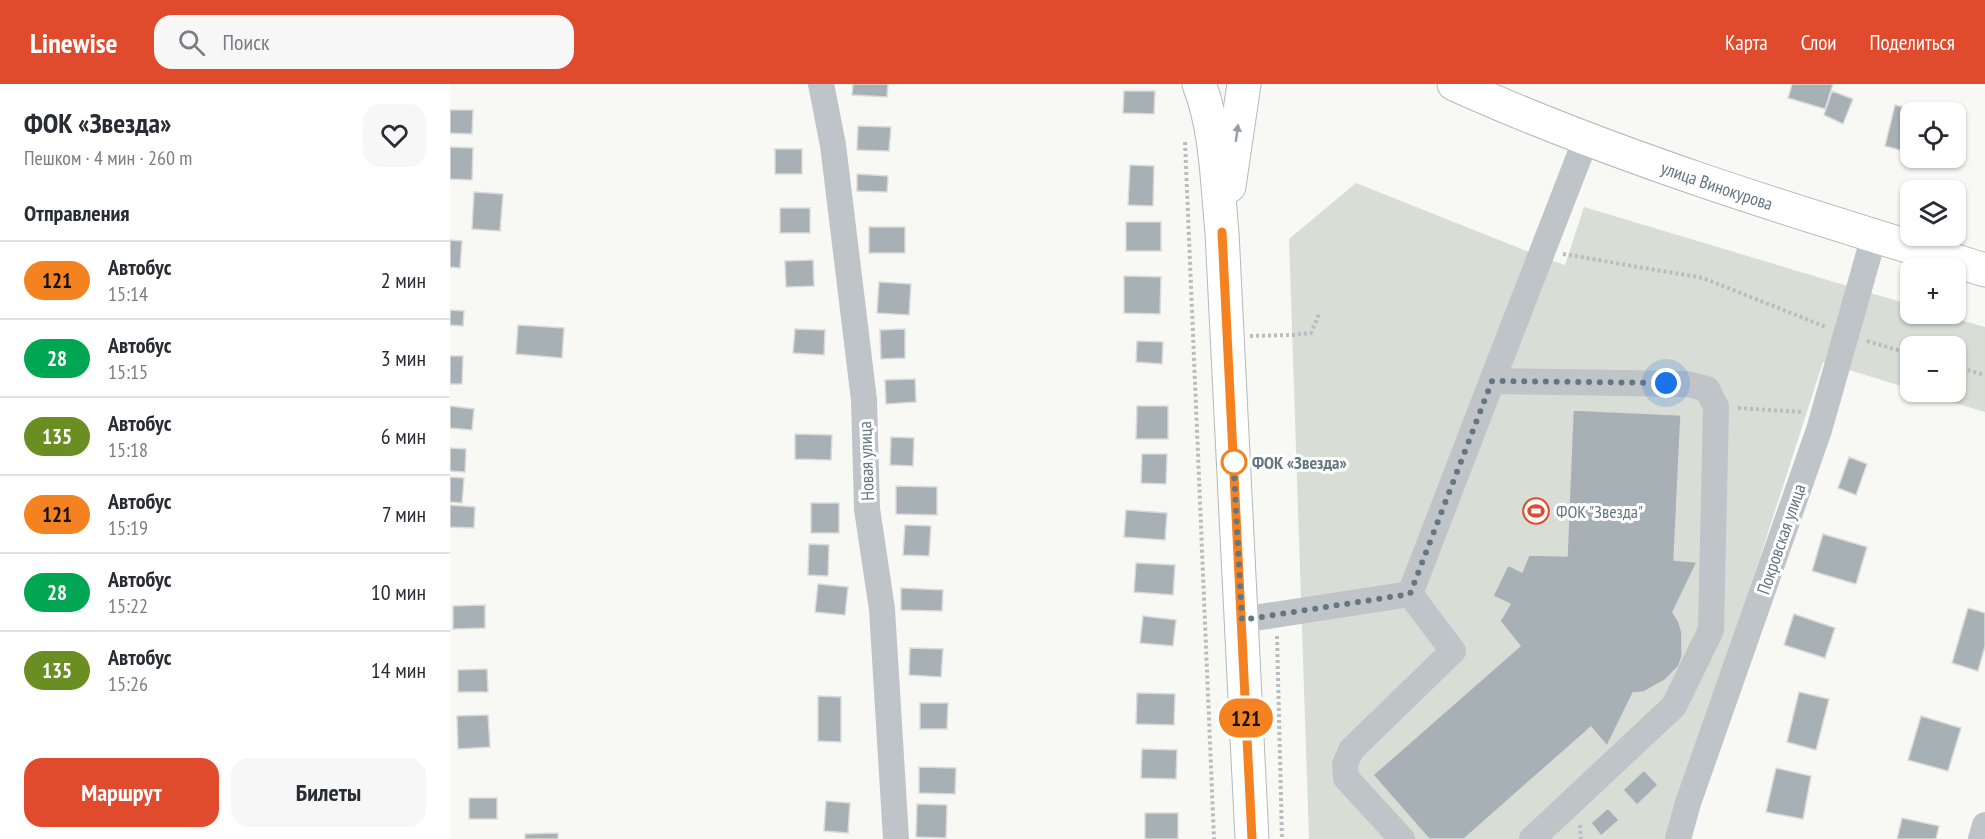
<!DOCTYPE html>
<html lang="ru">
<meta charset="utf-8">
<style>
:root{--surface:#fff;--page:#f7f7f7;--text:#2b2b33;--muted:#7c7c81;--line:#e1e1e2;--accent:#e04b2e}
body{margin:0;font-family:"PT Sans Narrow",sans-serif;background:var(--page);color:var(--text);height:100vh;display:flex;flex-direction:column;font-size:22px;white-space:nowrap}
*{box-sizing:border-box;margin:0}
p{font-size:20px;color:var(--muted)}
.icon{flex:none;width:33px;height:33px;fill:none;stroke:currentColor;stroke-width:2;stroke-linecap:round;stroke-linejoin:round}
.map{position:relative;flex:1;overflow:hidden}
.details{display:flex;flex-direction:column;background:var(--surface);width:450px}
.details>*{flex:none}
.badge{padding:0 12px;border-radius:20px;font-size:21px;line-height:39px}
.controls{position:absolute;left:1450px;top:18px;display:grid;gap:12px}
.controls a{display:grid;place-items:center;width:66px;height:66px;border-radius:12px;background:var(--surface);box-shadow:0 2px 4px #0004;font-size:30px}
.you{position:absolute;width:30px;height:30px;margin:-15px;border:4px solid #fff;border-radius:50%;background:#1a73e8;box-shadow:0 0 0 9px #1a73e833}
.map>.badge{position:absolute;translate:-50% -50%;box-shadow:0 0 0 3px #fff}
h2{padding:0 24px;font-size:22px;line-height:54px}
.round{display:grid;place-items:center;flex:none;width:63px;height:63px;border-radius:18px;background:var(--page)}
.headline{display:flex;align-items:center;justify-content:space-between;height:102px;padding:0 24px}
h1{font-size:28px;font-weight:600;line-height:45px}
.cta{display:flex;gap:12px;margin-top:auto;padding:12px 24px}
.cta a{flex:1;height:69px;border-radius:18px;background:var(--accent);color:#fff;font-size:24px;font-weight:600;line-height:69px;text-align:center}
.cta a+a{background:var(--page);color:var(--text)}
ul{padding:0;list-style:none}
li{display:flex;align-items:center;gap:18px;height:78px;padding:0 24px;border-top:2px solid var(--line)}
li div{flex:1}
li b{display:block;font-size:22px}
li em{font-style:normal}
li .badge{min-width:66px;font-weight:700;text-align:center}
header{display:flex;align-items:center;gap:36px;box-sizing:border-box;height:84px;padding:0 30px;background:var(--accent);color:#fff}
header strong{font-size:28px}
nav{display:flex;gap:33px;margin-inline-start:auto;font-size:21px}
.search{width:420px;height:54px;background:var(--page);display:flex;align-items:center;gap:15px;box-sizing:border-box;padding:0 21px;border-radius:18px;color:var(--muted);font-size:22px}
main{display:flex;flex:1;min-height:0}
.map>svg:first-child{display:block}
</style>
<header>
<strong>Linewise</strong>
<div class="search"><svg class="icon" aria-label="search" viewBox="0 0 24 24"><circle cx="10" cy="10" r="6"/><path d="M15 15l6 6"/></svg>Поиск</div>
<nav><a>Карта</a><a>Слои</a><a>Поделиться</a></nav>
</header>
<main>
<section class="details">
<div class="headline"><div><h1>ФОК «Звезда»</h1><p>Пешком · 4 мин · 260 m</p></div><a class="round"><svg class="icon" aria-label="heart" viewBox="0 0 24 24"><path d="M12 20l-8-8c-3-5 5-10 8-4 3-6 11-1 8 4z"/></svg></a></div>
<h2>Отправления</h2>
<ul>
<li><span class="badge" style="background:#f58220;color:#111">121</span><div><b>Автобус</b><p>15:14</p></div><em>2 мин</em></li>
<li><span class="badge" style="background:#00a651;color:#fff">28</span><div><b>Автобус</b><p>15:15</p></div><em>3 мин</em></li>
<li><span class="badge" style="background:#6b8e23;color:#fff">135</span><div><b>Автобус</b><p>15:18</p></div><em>6 мин</em></li>
<li><span class="badge" style="background:#f58220;color:#111">121</span><div><b>Автобус</b><p>15:19</p></div><em>7 мин</em></li>
<li><span class="badge" style="background:#00a651;color:#fff">28</span><div><b>Автобус</b><p>15:22</p></div><em>10 мин</em></li>
<li><span class="badge" style="background:#6b8e23;color:#fff">135</span><div><b>Автобус</b><p>15:26</p></div><em>14 мин</em></li>
</ul>
<div class="cta"><a>Маршрут</a><a>Билеты</a></div>
</section>
<div class="map">
<svg width="1535" height="755" viewBox="0 0 1535 755">
<rect width="100%" height="100%" fill="#f8f8f5"/>
<!-- green -->
<path fill="#d8ddd5" d="M906 99 1092 173 1115 181 1134 123 1461 221V230H1489L1535 243V328L1468 308H1506V262H1461V305L1373 278 1219 755H859L839 155Z"/>
<!-- building -->
<path fill="#a6b0b5" stroke="#dadad8" stroke-width="1.5" d="M403 0H438L437 13 402 11Z
M1342 0H1383L1375 25 1338 14Z
M674 7H705L704 30 673 29Z
M1382 7 1403 15 1393 40 1374 31Z
M1445 21 1473 28H1461V69L1435 62Z
M0 26H23L22 50 0 49Z
M408 42 441 43 439 67 407 66Z
M0 63 23 64 22 96 0 95Z
M325 65H352V90H325Z
M680 81 704 82 703 122 678 121Z
M407 90 438 92 437 108 407 107Z
M24 108 53 110 50 147 22 145Z
M330 124H360V149H330Z
M676 138H711V167H676Z
M419 143H455V169H419Z
M0 156 12 157 10 184 0 183Z
M363 176 364 202 336 203 335 177Z
M674 192 711 193 710 230 674 229Z
M429 198 461 200 459 231 427 229Z
M0 226 14 227 13 242 0 241Z
M68 241 114 244 112 274 66 270Z
M345 245 375 246 374 271 343 269Z
M455 245V274L431 275 430 246Z
M687 257 713 258 712 280 686 278Z
M0 272H13L12 300H0Z
M465 295 466 318 436 320 435 296Z
M0 322 24 325 22 346 0 344Z
M687 322H718V355H686Z
M1123 326 1231 331 1224 476 1247 478 1223 528 1229 538 1232 549V572L1229 582 1215 596 1194 608 1183 609 1157 662 1141 643 1014 755H979L923 691 1070 562 1050 537 1060 520 1043 512 1058 481 1072 488 1079 471 1117 472Z
M345 350 382 351 381 376 345 375Z
M441 353 464 354 463 382 440 381Z
M0 364 16 365 15 388 0 387Z
M692 370H717L716 400 691 399Z
M1399 373 1417 380 1406 411 1388 404Z
M0 393 14 394 12 419 0 418Z
M446 402 487 403V431L446 430Z
M361 419H389V449H361Z
M0 421 25 423 24 444 0 443Z
M676 426 717 429 715 456 674 453Z
M455 441 481 442 479 472 453 471Z
M1373 450 1417 463 1406 500 1362 487Z
M359 460 379 461 378 492 358 491Z
M686 479 725 481 723 511 684 508Z
M368 500 398 503 395 531 365 528Z
M451 504 493 506 492 527 451 526Z
M35 521V544L3 545V522Z
M1518 524 1535 529V562L1528 587 1502 579Z
M1344 530 1385 544 1375 574 1334 561Z
M693 532 726 536 723 562 690 559Z
M460 564 493 565 491 593 459 591Z
M37 585 38 608H8V586Z
M1349 608 1379 615 1366 666 1337 658Z
M687 609 725 610 724 641 686 640Z
M368 612 391 613V658L368 657Z
M470 619H498L497 645H470Z
M38 631 40 663 8 665 7 632Z
M1471 632 1511 644 1498 687 1458 676Z
M692 665 727 666 726 695 691 694Z
M469 683 506 684 505 710 469 709Z
M1326 684 1361 692 1353 735 1316 728Z
M1194 686 1208 701 1187 721 1173 706Z
M19 714H47V735H19Z
M376 717 400 719 398 749 374 747Z
M467 720 497 721 496 754 466 753Z
M1158 724 1169 736 1151 752 1141 739Z
M695 729H728V755H695Z
M1452 734 1489 742 1486 755H1447Z
M108 749V755H75V750Z"/>
<g fill="none" stroke-linecap="round" stroke-linejoin="round">
<!-- major casing -->
<g stroke="#b3b9bc" stroke-width="35">
<g id="major">
<path d="M749 0C767 46 767 100 772 148L802 755"/>
<path id="s1" d="M1004 0C1175 77 1356 131 1535 186"/>
<path d="M779 102 794 0"/>
</g>
</g>
<!-- path -->
<path stroke="#babdc0" stroke-width="4" stroke-dasharray="3 3" stroke-linecap="butt" d="M735 58 764 755
M1113 170 1253 194 1376 243
M800 252 842 251 861 249 870 228
M1417 257 1461 270
M1506 283 1535 291
M1288 324 1352 328
M827 552 832 755
M1130 741 1131 755"/>
<!-- minor -->
<path stroke="#bfc4c8" stroke-width="26" d="M371 0 383 61 414 316 417 425 432 525 446 755
M1042 297 1136 55
M960 510 1042 297 1238 300 1257 305 1266 323 1261 546 1224 622 1082 755
M791 536 960 510
M952 755 896 694 895 680 901 666 1003 567 960 510
M1228 755 1238 719 1369 346 1424 152
M1531 755 1535 741"/>
<!-- major -->
<use href="#major" stroke="#fff" stroke-width="33"/>
</g>
<!-- one-way arrows -->
<defs><path id="oneway-solid" d="M-6-.8H1V-3.2L6.5 0L1 3.2V.8H-6Z" transform="scale(1.5)"/></defs>
<use fill="#929fa6" href="#oneway-solid" transform="translate(787 49) rotate(-82)"/>
<g fill="none" stroke-linecap="round" stroke-linejoin="round">
<!-- line casing -->
<g stroke="#fff" stroke-width="14">
<path id="line" d="M772 148 802 755"/>
</g>
<!-- line -->
<use href="#line" stroke="#f58220" stroke-width="9"/>
<!-- walk -->
<path stroke="#647680" stroke-width="6" stroke-dasharray="0 10.8" d="M784 378 783 370 792 536 960 510 1042 297 1216 299"/>
</g>
<!-- icons -->
<defs>
<g id="stadium-ring" transform="scale(1.35)"><circle r="9.5" fill="#fff" stroke="#e04b2e" stroke-width="1.5"/><path d="M0-5a6.5 5 0 1 0 0 10a6.5 5 0 1 0 0-10ZM-3.5-1.8h7v3.6h-7Z" fill="#e04b2e"/></g>
</defs>
<g fill-rule="evenodd">
<use href="#stadium-ring" x="1086" y="427"/>
</g>
<!-- markers -->
<circle fill="#fff" stroke="#f58220" stroke-width="3" cx="784" cy="378" r="12"/>
<g text-anchor="middle" dominant-baseline="central" stroke-width="6" stroke-linejoin="round" paint-order="stroke">
<!-- street labels -->
<g font-size="18" fill="#647680" stroke="#fff">
<text stroke="none"><textPath href="#s1" startOffset="282">улица Винокурова</textPath></text>
<text transform="translate(416 377) rotate(-92)">Новая улица</text>
<text transform="translate(1331 455) rotate(-71)">Покровская улица</text>
</g>
<!-- stop labels -->
<g font-size="18" font-weight="bold" fill="#647680" stroke="#fff" text-anchor="start">
<text x="802" y="378">ФОК «Звезда»</text>
</g>
<!-- poi labels -->
<g font-size="18" fill="#647680" stroke="#fff" text-anchor="start">
<text x="1106" y="427">ФОК "Звезда"</text>
</g>
</g>
</svg>
<div class="controls">
<a><svg class="icon" aria-label="locate" viewBox="0 0 24 24"><circle cx="12" cy="12" r="6"/><path d="M12 2v4M12 18v4M2 12h4M18 12h4"/></svg></a>
<a><svg class="icon" aria-label="layers" viewBox="0 0 24 24"><path d="M12 4l9 5-9 5-9-5zM3 14l9 5 9-5"/></svg></a>
<a>+</a>
<a>−</a>
</div>
<div class="you" style="left:1216px;top:299px"></div>
<b class="badge" style="left:796px;top:634px;background:#f58220;color:#111">121</b>
</div>
</main>
